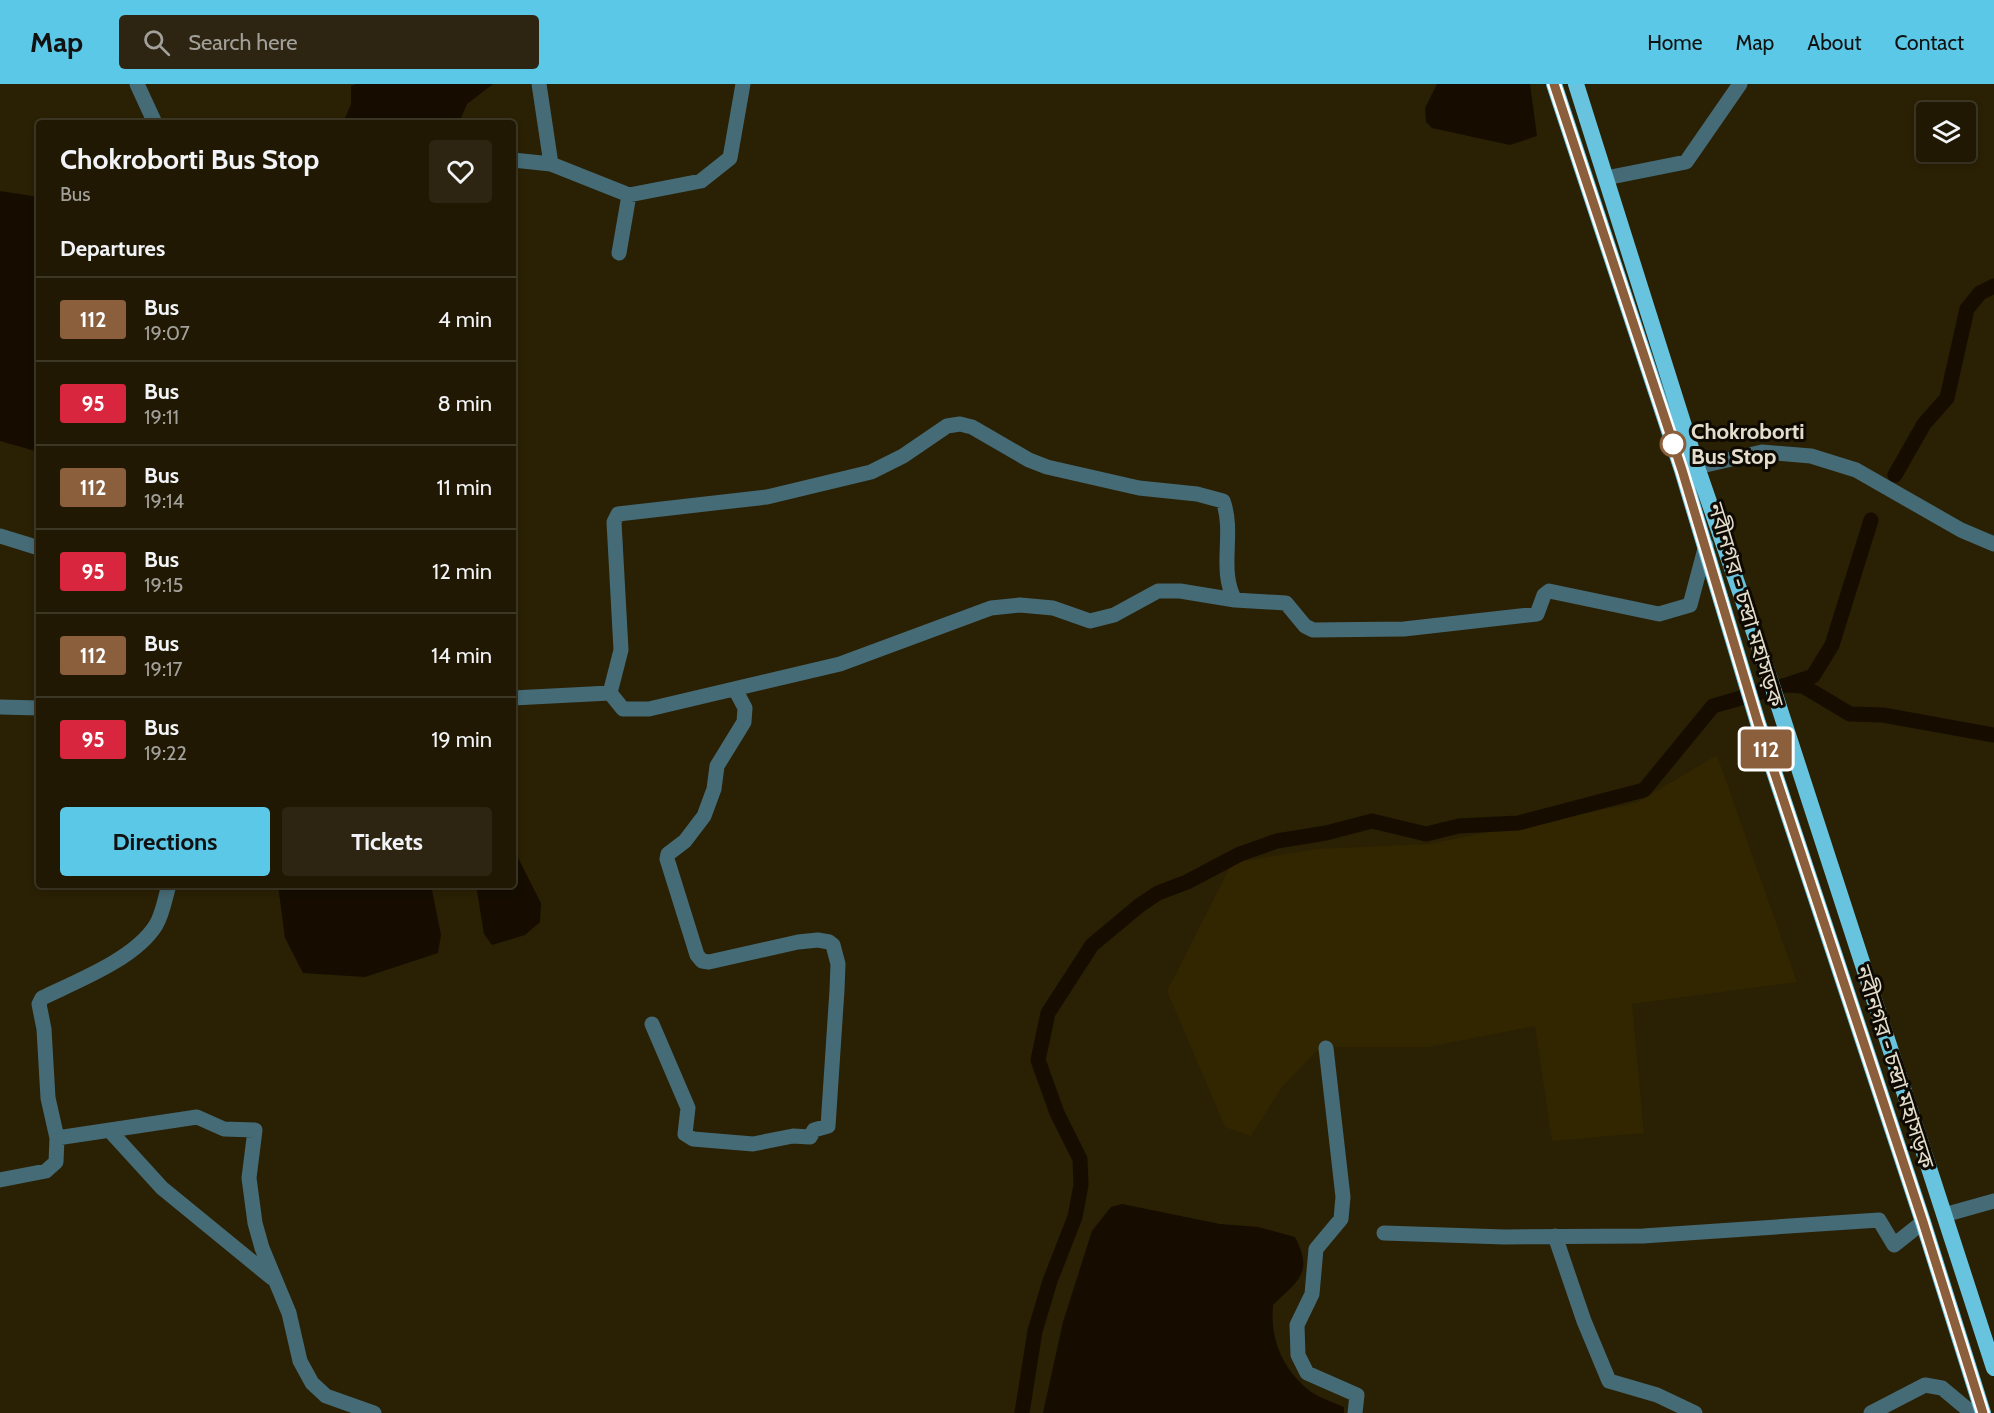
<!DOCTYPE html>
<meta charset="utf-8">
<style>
:root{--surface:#201803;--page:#2d2512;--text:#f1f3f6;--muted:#a2a09a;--line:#3d3725;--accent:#5ac8e6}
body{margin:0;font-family:Cabin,"Noto Sans Bengali",sans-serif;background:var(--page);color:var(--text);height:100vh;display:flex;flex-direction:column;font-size:22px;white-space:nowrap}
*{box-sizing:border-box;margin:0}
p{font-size:20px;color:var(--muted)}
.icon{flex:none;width:33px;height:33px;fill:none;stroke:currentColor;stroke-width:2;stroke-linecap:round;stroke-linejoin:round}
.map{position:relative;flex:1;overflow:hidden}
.details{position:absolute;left:36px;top:36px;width:480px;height:768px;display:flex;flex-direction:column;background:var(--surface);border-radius:6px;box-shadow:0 3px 9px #0003,0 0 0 2px var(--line)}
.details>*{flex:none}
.badge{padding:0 12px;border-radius:4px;font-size:21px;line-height:39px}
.tools{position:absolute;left:1916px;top:18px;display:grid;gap:12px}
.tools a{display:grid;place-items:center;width:60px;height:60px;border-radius:6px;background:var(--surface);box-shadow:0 3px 9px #0003,0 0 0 2px var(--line);font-size:30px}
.map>.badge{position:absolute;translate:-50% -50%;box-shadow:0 0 0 3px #fff}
h2{padding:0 24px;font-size:22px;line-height:54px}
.round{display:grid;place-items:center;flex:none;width:63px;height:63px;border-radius:6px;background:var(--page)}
.head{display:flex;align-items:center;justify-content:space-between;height:102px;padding:0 24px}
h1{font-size:28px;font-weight:700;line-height:45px}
.cta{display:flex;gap:12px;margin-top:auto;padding:12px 24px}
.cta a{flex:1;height:69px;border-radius:6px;background:var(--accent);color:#111;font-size:24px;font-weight:700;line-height:69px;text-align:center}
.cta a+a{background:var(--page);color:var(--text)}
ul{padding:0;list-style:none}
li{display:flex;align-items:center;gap:18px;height:84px;padding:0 24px;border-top:2px solid var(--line)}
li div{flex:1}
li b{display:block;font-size:22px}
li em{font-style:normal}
li .badge{min-width:66px;font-weight:700;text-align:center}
header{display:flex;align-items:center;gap:36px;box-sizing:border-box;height:84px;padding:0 30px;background:var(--accent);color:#111}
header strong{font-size:28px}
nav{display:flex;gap:33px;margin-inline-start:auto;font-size:21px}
.search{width:420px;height:54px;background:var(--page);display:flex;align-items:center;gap:15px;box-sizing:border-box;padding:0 21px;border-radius:6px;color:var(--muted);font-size:22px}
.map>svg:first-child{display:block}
</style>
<header>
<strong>Map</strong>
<div class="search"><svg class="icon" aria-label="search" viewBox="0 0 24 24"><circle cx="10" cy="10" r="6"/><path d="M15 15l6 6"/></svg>Search here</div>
<nav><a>Home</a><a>Map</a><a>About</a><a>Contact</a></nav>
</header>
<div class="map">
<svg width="1994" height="1329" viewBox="0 0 1994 1329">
<rect width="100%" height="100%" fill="#2a2004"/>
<!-- built -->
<path fill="#322601" d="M1717 671 1797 898 1632 920 1644 1049 1552 1057 1535 942 1428 963H1321L1282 1003 1251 1052 1225 1043 1167 907 1232 779 1316 765 1429 760 1636 719Z"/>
<!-- water -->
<path fill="#160d00" d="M356 0H493L467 20 459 39H343L351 20V2Z
M1437 0H1530L1537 52 1510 61 1432 44 1426 38 1425 24Z
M0 107 39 113V368L0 357Z
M513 764 541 819 540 838 525 851 492 861 484 850 476 801H513Z
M278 801H431L441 851 438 869 365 893 303 889 285 854Z
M1122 1120 1220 1140 1258 1143 1295 1153C1314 1190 1298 1196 1273 1221 1270 1255 1282 1285 1310 1307 1319 1314 1333 1318 1344 1323V1329H1043L1063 1238 1092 1147 1111 1123Z"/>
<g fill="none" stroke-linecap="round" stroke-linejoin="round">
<!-- canal -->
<path stroke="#160d00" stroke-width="15" d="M1895 391 1924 340 1947 314 1967 225 1980 209 1994 202
M1789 600 1813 592 1832 561 1871 436
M1022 1329 1035 1247 1050 1197 1075 1133 1081 1101 1080 1075 1057 1029 1038 976 1048 929 1092 861 1140 821 1158 809 1187 798 1240 770 1277 757 1326 749 1372 737 1426 750 1459 742 1518 739 1644 706 1713 622 1786 601 1803 602 1850 630 1883 631 1994 651"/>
<!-- minor -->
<path stroke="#456b76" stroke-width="15" d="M137 0 155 39
M539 0 551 80
M513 76 551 80 629 111
M1606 94 1686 78 1740 0
M619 169 629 111 701 97 730 74 743 0
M1697 383 1762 368 1811 372 1856 386 1961 446 1994 460
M0 452 39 464
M610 609 623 625H649L840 580 991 524 1020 521 1053 524 1090 537 1114 531 1158 507H1180L1235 516 1286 519 1305 542 1313 546 1404 545 1537 530 1544 511 1549 507 1659 530 1690 521 1706 461
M513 614 610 609 621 566 614 438 618 430 767 413 871 388 903 372 947 342 960 340 972 343 1029 376 1047 383 1139 404 1197 410 1223 417C1235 449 1218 486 1235 516
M0 623 39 624
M652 940 688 1024 685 1050 693 1055 753 1060 793 1052 810 1053 814 1046 828 1042 837 906 838 880 833 861 829 858 818 856 798 858 709 878 702 877 697 871 667 775 668 770 685 757 704 732 714 705 717 682 744 638 745 624 735 605
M1326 964 1343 1113 1341 1135 1316 1165 1312 1210 1297 1241 1298 1271 1307 1289 1357 1311 1355 1329
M110 1047 162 1104 272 1194
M57 1054 197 1033 224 1045 255 1046 249 1094 255 1139 262 1164 289 1229 300 1277 312 1299 326 1312 374 1329
M0 1096 46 1087 56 1078 57 1054 48 1014 44 945 39 920 42 914C77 897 135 875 156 841 163 829 165 814 169 801
M1944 1131 1994 1117
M1384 1149 1505 1153 1643 1152 1879 1136 1894 1161 1923 1138
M1555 1152 1584 1237 1609 1297 1657 1311 1695 1329
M1871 1329 1925 1301 1942 1304 1972 1329"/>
<!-- trunk -->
<path stroke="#68c4de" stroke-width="16" d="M1554 0 1682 386 1758 639 1923 1138 1983 1329
M1576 0 1697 383 1766 583 1994 1284"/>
</g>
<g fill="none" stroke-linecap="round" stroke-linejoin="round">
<!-- line casing -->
<g stroke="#fff" stroke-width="14">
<path id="line" d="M1554 0 1682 386 1758 639 1923 1138 1983 1329"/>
</g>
<!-- line -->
<use href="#line" stroke="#8b5e3c" stroke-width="9"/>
</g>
<!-- markers -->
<circle fill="#fff" stroke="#8b5e3c" stroke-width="3" cx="1673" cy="360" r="12"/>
<g text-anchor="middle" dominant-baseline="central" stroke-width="6" stroke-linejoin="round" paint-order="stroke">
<!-- stop labels -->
<g font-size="22" font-weight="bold" fill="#e3ddcd" stroke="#0e0a02" text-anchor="start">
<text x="1691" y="347">Chokroborti<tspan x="1691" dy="25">Bus Stop</tspan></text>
</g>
<!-- street labels -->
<g font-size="22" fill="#e3ddcd" stroke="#0e0a02">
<text transform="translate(1746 521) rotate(73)">নবীনগর - চন্দ্রা মহাসড়ক</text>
<text transform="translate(1895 983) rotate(72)">নবীনগর - চন্দ্রা মহাসড়ক</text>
</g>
</g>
</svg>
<div class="tools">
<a><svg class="icon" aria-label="layers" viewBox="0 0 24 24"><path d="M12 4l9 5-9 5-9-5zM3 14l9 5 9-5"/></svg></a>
</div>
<b class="badge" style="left:1766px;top:665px;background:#8b5e3c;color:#fff">112</b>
<section class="details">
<div class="head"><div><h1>Chokroborti Bus Stop</h1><p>Bus</p></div><a class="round"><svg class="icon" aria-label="heart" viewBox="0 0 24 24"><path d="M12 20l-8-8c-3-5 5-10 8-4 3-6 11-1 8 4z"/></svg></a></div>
<h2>Departures</h2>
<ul>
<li><span class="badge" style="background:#8b5e3c;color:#fff">112</span><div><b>Bus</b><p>19:07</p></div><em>4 min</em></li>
<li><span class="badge" style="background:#d7263d;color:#fff">95</span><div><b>Bus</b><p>19:11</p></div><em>8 min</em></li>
<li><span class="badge" style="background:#8b5e3c;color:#fff">112</span><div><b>Bus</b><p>19:14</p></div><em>11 min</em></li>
<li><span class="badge" style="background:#d7263d;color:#fff">95</span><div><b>Bus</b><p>19:15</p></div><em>12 min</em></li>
<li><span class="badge" style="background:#8b5e3c;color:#fff">112</span><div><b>Bus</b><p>19:17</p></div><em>14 min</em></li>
<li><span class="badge" style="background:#d7263d;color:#fff">95</span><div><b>Bus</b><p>19:22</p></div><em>19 min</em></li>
</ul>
<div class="cta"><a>Directions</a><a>Tickets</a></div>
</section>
</div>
